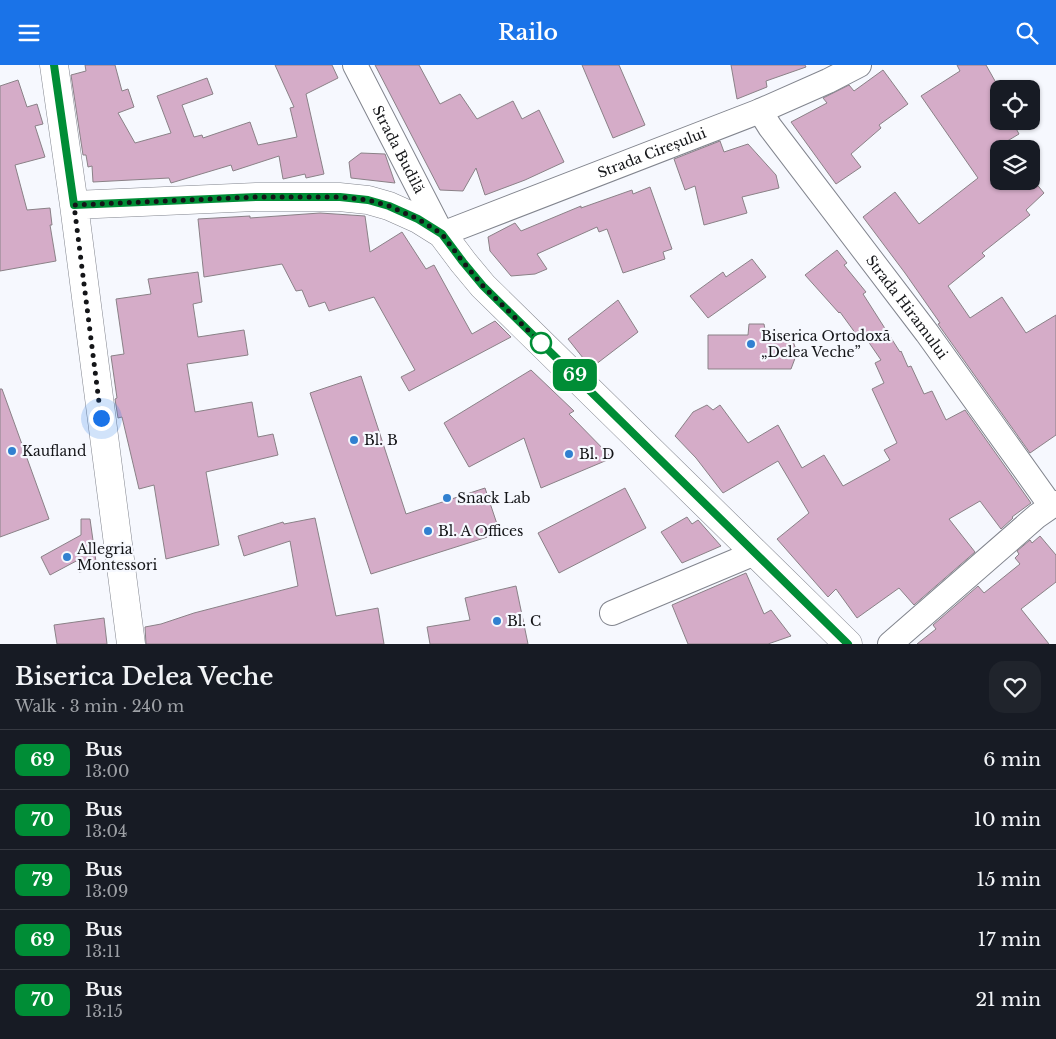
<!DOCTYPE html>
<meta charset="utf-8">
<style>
:root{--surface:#171b24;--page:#20242c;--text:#f1f3f6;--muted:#9ea1a6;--line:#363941;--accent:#1a73e8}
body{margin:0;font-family:"Libre Baskerville",serif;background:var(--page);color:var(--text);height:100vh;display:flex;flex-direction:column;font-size:19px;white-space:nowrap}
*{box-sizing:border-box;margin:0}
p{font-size:16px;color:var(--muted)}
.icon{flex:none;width:28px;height:28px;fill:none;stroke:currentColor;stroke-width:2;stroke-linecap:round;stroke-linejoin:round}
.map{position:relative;height:579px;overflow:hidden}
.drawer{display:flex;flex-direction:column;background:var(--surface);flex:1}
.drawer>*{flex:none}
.badge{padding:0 10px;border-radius:8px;font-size:18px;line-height:32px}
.tools{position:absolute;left:990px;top:15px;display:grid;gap:10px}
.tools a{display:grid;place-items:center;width:50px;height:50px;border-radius:10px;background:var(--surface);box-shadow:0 1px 4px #0004;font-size:25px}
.you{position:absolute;width:25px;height:25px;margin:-12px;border:4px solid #fff;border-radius:50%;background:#1a73e8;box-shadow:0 0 0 8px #1a73e833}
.map>.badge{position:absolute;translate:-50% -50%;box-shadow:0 0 0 2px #fff}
.round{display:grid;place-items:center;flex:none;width:52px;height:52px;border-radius:15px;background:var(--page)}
.summary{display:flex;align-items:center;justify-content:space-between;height:85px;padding:0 15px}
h1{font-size:24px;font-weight:600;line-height:38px}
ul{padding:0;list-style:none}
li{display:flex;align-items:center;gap:15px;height:60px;padding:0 15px;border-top:1px solid var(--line)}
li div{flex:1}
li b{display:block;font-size:19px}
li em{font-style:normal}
li .badge{min-width:55px;font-weight:700;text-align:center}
header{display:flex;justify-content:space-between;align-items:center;height:65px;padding:0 15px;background:var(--accent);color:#fff;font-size:22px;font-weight:600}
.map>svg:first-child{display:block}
</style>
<header><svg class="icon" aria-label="menu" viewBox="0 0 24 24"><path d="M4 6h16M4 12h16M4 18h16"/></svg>Railo<svg class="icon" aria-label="search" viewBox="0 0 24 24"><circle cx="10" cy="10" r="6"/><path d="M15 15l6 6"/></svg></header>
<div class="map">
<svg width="1056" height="579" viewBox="0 0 1056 579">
<rect width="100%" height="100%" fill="#f6f8fe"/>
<!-- building -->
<path fill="#d5acc8" stroke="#8a8187" d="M85 0H115L122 26 128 24 134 42 118 48 135 78 171 68 157 31 207 13 213 29 182 40 194 72 202 70 203 73 250 57 258 80 297 72 290 43 294 42 275 0H332L338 13 306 29 324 109 306 113 305 109 283 114 279 91 233 106 231 100 171 118 169 113 93 117 92 101 88 102 86 90H83L71 10 86 6Z
M375 0H419L440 39 460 29 477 54 513 36 522 54 539 45 564 97 525 115 485 130 476 103 463 126 440 125Z
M582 0H619L645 60 613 73Z
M731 0H805L806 2 766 16 767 22 737 34Z
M957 0H986L999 23V56H1012L1019 69 999 81V116H1034L1044 128 1026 145 1030 150 982 188 985 191 948 221 970 253 1002 232 1026 268 1056 250V370L1030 388 938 259 940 258 905 208 863 152 895 127 919 159 978 113 921 31 960 6Z
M883 5 908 39 879 60 881 63 851 89 861 102 836 119 791 57 827 38 823 33 849 20 854 26Z
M18 15 27 42 37 39 43 59 35 61 45 92 15 100 27 145 50 143 52 160H50L56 196 0 206V21Z
M720 76 724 87 748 79 776 110 779 123 742 132 747 148 704 160 695 121 685 125 674 94Z
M361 88 385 89 395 118 351 113 349 97Z
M650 122 672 184 663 187 665 194 623 208 607 164 599 167 597 162 537 189 547 204 535 209 511 211 490 186 488 172 515 158 521 166 581 141V143L632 125 633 129Z
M320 148 365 151 370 187 402 167 426 204 434 200 472 269 495 256 511 272 409 326 401 312 415 305 374 232 329 246 325 237 309 242 302 225 296 226 282 199 204 212 198 154 250 151V153Z
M837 185 847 198 844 200 866 227 863 229 900 287 901 286 908 302 911 301 924 329 932 326 946 355 965 345 1031 438 1012 452 1013 453 1001 464 980 436 949 454 975 487 914 540 899 523 857 553 836 524 828 532 777 474 809 448 778 396 723 428 696 393 675 371 693 347 707 340 713 345 720 340 748 378 778 360 802 403 824 390 843 421 890 395 884 385 897 378 872 324 884 318 875 298 881 295 861 266 856 269 840 247 839 248 805 210Z
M752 194 766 212 708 253 690 231 723 207 726 212Z
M198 207 202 237 193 239 198 272 244 265 248 290 187 299 195 347 252 337 258 372 273 369 278 390 206 407 219 480 166 494 154 420 139 424 122 352 118 353 115 334 117 333 111 291 124 289 116 234 151 229 148 214Z
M618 235 638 267 591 303 568 274Z
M749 259H764L766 270H791L797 288 791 304H708V270H748Z
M531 305 574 346 569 349 612 393 541 423 524 373 469 402 444 358Z
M361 311 406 449 485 423 500 468 371 509 310 328Z
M0 324H2L49 454 0 472Z
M625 423 646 463 559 508 538 468Z
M687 452 692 459 698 455 721 481 682 498 661 467Z
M315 453 336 551 378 543 384 579H146L145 562 161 559 194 548 298 521 290 476 244 491 238 471 283 457 284 459Z
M81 454H90L97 504 79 507 80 494 50 510 41 492 81 470Z
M1040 471 1056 490V517L1021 544 1049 579H917L936 564 933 560 978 521 984 528 1020 499 1015 493 1019 489 1017 486 1030 475 1032 478Z
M746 508 764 549 771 545 791 571 768 579H688L672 540Z
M516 521 528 579H430L427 562 470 555 465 533Z
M104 553 107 579H57L54 560Z"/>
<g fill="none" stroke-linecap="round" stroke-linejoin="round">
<!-- minor casing -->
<g stroke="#82858e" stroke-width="26">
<g id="minor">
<path id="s1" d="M355 0 442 169 760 46 828 16 859 0"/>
<path id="s2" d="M760 46 770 62 927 268 1051 441"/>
<path d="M612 548 755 488"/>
<path d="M890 579 1037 451 1056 438"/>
</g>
</g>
<!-- tertiary casing -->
<g stroke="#82858e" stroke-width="29">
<path id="tertiary" d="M54 0 74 140 131 579
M74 140 256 132H339L368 135 389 141 418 154 442 169 463 197 483 221 848 579"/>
</g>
<!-- minor -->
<use href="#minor" stroke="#fff" stroke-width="24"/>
<!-- tertiary -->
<use href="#tertiary" stroke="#fff" stroke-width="28"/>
</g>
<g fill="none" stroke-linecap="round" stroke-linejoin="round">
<!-- line casing -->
<g stroke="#fff" stroke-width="11">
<path id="line" d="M54 0 74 140 256 132H340L368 135 389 141 418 154 442 169 463 197 483 221 848 579"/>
</g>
<!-- line -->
<use href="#line" stroke="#008d36" stroke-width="8"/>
<!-- walk -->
<path stroke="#141518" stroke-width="5" stroke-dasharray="0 9" d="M101 353 74 140 256 132H340L368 135 389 141 418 154 442 169 463 197 483 221 541 278"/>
</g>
<!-- markers -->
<circle fill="#fff" stroke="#008d36" stroke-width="2.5" cx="541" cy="278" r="10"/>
<g fill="#3180d0" stroke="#f6f8fe" stroke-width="2">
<circle cx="751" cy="279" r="5"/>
<circle cx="354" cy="375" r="5"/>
<circle cx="12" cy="386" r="5"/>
<circle cx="569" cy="389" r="5"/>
<circle cx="447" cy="433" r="5"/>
<circle cx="428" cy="466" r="5"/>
<circle cx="67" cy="492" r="5"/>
<circle cx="497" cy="556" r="5"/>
</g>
<g text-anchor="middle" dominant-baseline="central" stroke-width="4.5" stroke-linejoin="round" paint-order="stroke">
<!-- street labels -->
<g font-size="14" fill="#141518" stroke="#f6f8fe">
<text stroke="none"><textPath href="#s1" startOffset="95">Strada Budilă</textPath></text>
<text stroke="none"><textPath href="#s1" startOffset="415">Strada Cireșului</textPath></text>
<text stroke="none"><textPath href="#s2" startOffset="245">Strada Hiramului</textPath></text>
</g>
<!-- poi labels -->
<g font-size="14" fill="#141518" stroke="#f6f8fe" text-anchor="start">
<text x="761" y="271">Biserica Ortodoxă<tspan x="761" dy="16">„Delea Veche”</tspan></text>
<text x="364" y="375">Bl. B</text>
<text x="22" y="386">Kaufland</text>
<text x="579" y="389">Bl. D</text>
<text x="457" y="433">Snack Lab</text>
<text x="438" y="466">Bl. A Offices</text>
<text x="77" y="484">Allegria<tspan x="77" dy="16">Montessori</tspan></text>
<text x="507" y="556">Bl. C</text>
</g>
</g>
</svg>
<div class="tools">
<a><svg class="icon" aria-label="locate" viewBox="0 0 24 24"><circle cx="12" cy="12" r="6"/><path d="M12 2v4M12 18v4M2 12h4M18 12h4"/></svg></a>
<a><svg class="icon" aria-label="layers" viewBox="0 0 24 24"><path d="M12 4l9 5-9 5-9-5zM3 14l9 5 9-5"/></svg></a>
</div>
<div class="you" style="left:101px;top:353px"></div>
<b class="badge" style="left:575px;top:310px;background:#008d36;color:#fff">69</b>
</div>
<section class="drawer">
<div class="summary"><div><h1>Biserica Delea Veche</h1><p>Walk · 3 min · 240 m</p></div><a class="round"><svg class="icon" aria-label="heart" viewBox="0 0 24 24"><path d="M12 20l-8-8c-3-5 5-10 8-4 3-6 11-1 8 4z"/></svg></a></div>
<ul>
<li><span class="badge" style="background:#008d36;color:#fff">69</span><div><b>Bus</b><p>13:00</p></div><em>6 min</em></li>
<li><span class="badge" style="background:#008d36;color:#fff">70</span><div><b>Bus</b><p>13:04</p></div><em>10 min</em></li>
<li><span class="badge" style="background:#008d36;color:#fff">79</span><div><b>Bus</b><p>13:09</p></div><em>15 min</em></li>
<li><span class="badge" style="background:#008d36;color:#fff">69</span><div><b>Bus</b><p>13:11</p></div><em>17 min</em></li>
<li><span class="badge" style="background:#008d36;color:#fff">70</span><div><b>Bus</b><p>13:15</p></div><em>21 min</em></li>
</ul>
</section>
